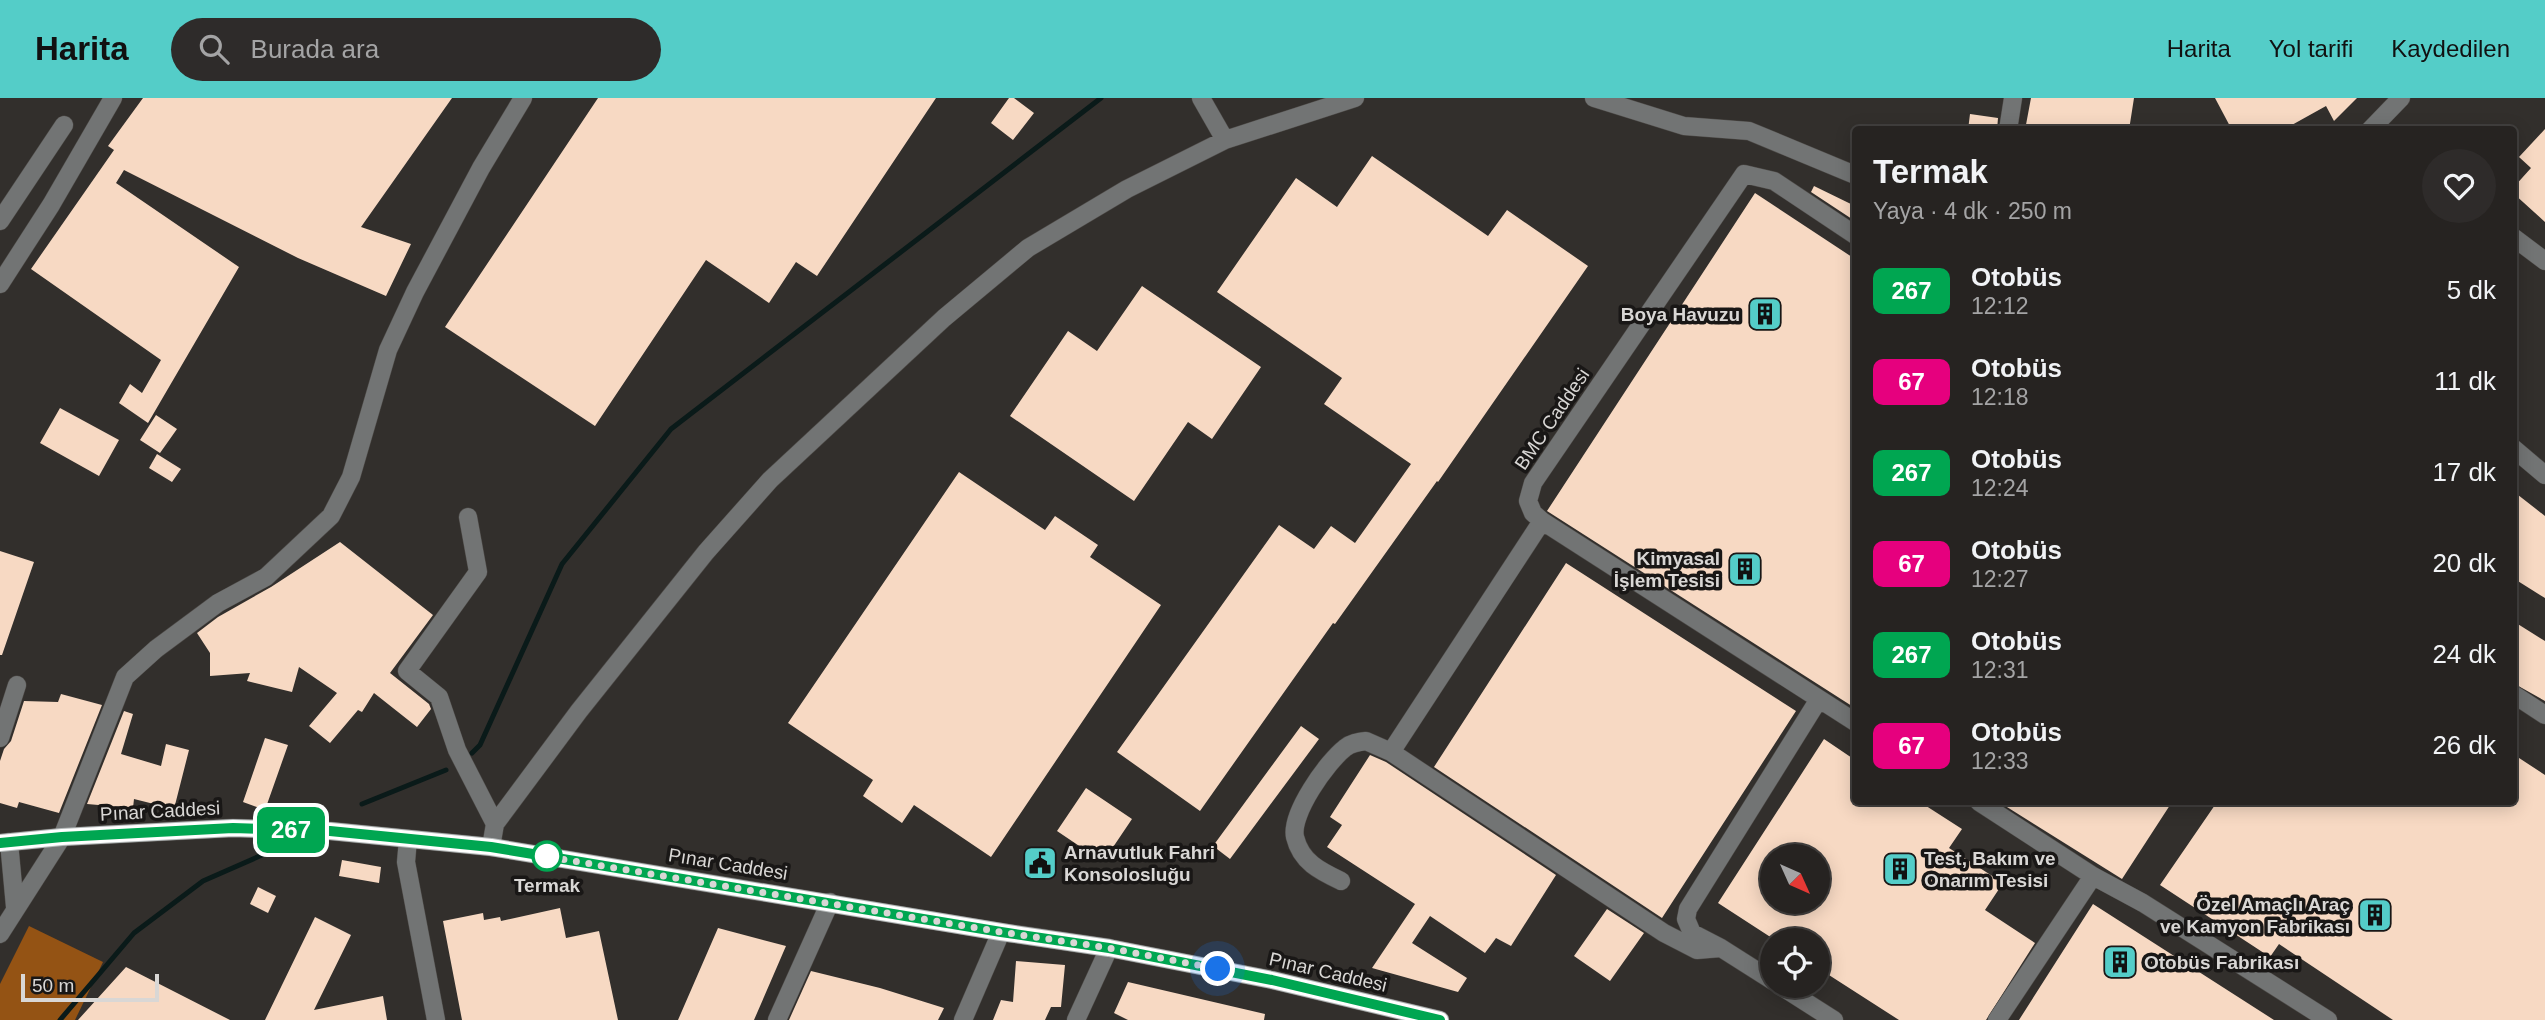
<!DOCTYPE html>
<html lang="tr">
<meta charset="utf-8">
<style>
:root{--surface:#262321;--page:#2e2b2a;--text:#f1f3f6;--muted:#a4a4a5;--line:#42403f;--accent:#54cdc8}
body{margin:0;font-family:Arial,sans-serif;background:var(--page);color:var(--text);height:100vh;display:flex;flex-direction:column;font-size:26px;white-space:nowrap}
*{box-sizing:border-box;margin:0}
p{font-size:23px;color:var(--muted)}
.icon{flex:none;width:38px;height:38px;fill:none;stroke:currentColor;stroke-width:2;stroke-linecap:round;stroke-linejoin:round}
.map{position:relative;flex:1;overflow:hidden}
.details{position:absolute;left:1852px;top:28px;width:665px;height:679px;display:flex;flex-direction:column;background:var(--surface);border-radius:7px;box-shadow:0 4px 18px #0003,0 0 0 2px var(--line)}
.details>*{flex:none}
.badge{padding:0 14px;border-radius:10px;font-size:24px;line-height:46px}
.needle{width:46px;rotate:135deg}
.fabs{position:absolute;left:1760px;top:746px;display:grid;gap:14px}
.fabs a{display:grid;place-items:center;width:70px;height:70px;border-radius:50%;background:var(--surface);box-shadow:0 4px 18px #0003,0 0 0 2px var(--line);font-size:35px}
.scale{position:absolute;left:21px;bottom:18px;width:138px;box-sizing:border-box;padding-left:7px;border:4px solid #d9d7d5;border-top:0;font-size:19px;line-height:24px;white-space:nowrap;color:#d9d7d5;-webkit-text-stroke:5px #191716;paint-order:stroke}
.you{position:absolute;width:35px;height:35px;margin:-18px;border:5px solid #fff;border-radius:50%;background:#1a73e8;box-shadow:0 0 0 10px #1a73e833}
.map>.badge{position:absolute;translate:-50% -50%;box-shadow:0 0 0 4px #fff}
.round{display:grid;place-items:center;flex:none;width:74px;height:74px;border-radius:37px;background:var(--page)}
.summary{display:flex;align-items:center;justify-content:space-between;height:119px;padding:0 21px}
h1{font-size:33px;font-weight:800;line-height:52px}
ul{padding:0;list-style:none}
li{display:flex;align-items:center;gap:21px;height:91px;padding:0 21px}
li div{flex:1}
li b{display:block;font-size:26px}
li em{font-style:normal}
li .badge{min-width:77px;font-weight:700;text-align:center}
header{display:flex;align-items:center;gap:42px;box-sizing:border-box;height:98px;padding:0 35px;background:var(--accent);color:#111}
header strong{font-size:33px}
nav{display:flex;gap:38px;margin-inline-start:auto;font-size:24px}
.search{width:490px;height:63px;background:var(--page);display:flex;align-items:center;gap:18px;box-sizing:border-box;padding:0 24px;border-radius:38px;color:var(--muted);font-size:26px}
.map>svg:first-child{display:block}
</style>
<header>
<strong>Harita</strong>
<div class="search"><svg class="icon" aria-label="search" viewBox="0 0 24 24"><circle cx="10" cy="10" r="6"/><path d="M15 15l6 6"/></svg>Burada ara</div>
<nav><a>Harita</a><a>Yol tarifi</a><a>Kaydedilen</a></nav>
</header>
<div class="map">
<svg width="2545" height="922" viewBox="0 0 2545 922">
<rect width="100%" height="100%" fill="#322f2c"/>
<!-- forest -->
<path fill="#945314" d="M29 828 103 864 75 922H0V886Z"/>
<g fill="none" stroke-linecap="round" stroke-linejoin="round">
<!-- stream -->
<path stroke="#0a1a19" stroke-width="5" d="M472 655 480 647 562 466 671 331 1101 0
M362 706 446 672
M60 922 134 835 203 783 262 757"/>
</g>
<!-- building -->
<path fill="#f7d9c3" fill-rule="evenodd" d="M143 0H452L361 129 411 146 386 198 298 160 124 72 116 85 239 169 148 325 119 305 130 286 142 295 161 262 31 171 114 52 108 48Z
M598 0H936L817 178 796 164 769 205 706 162 595 328 445 229Z
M1009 0H1014L1034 15 1013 42 991 25Z
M2031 0H2134L2129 32H2025Z
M2215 0H2357L2334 23 2326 8 2283 32H2232Z
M1970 16 1998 20 1997 32H1968Z
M2545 31V124L2513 95V90L2531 70 2519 59Z
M1372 58 1488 138 1507 112 1588 168 1438 384 1437 383 1335 526 1333 525 1200 713 1117 654 1279 427 1314 451 1331 428 1355 445 1411 366 1324 306 1342 280 1217 194 1296 80 1337 109Z
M1814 88 1855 108V123L1811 94Z
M1755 95 1855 161V610L1547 413Z
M1142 188 1261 269 1212 341 1188 324 1134 403 1010 318 1068 233 1097 253Z
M60 310 119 342 99 378 40 345Z
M156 317 177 331 160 355 140 342Z
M157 356 181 371 172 384 149 370Z
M959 374 1045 432 1055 418 1098 447 1090 459 1161 507 991 759 914 707 902 725 863 698 873 682 788 625Z
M2513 393 2545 418V500L2513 480Z
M340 444 433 517 390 575 429 606 431 611 417 629 374 595 362 614 358 612 330 645 309 628 337 595 299 569 292 594 247 583 250 575 210 578V555L197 535 218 519 271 489Z
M0 453 34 464 2 557H0Z
M1566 465 1796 613 1662 820 1434 669Z
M2513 523 2545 543V603L2513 585Z
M61 596 102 607 59 715 19 704 17 710 0 705V663L4 651 11 643 24 603 58 604Z
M124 613 133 616 121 656 161 668 166 646 189 652 174 711 134 701 133 710 87 706Z
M1301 628 1319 641 1230 761 1213 748Z
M265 640 288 647 265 712 243 704Z
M1824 641 1855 662V704H1920L1962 731 1949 750 2003 785 1985 812 2035 845 1986 922H1899L1818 870V842H1775L1718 805ZM1773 758H1818V803H1773Z
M2513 656 2545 677V922H2393L2279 846 2270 859 2160 787 2217 704H2513Z
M1370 657 1386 664 1556 777 1511 848 1496 840 1485 855 1430 818 1412 845 1467 880 1458 894 1372 870 1415 806 1327 749 1342 727 1330 719Z
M1086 690 1132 721 1103 764 1057 733Z
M1999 704H2172L2122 781Z
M342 762 381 769 379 785 339 778Z
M258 789 276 798 268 815 250 806Z
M2093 806 2274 922H2019Z
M560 810 566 840 599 833 618 922H462L443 823 483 815 484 822 500 819 501 823Z
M1607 811 1644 835 1610 883 1574 858Z
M315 819 351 837 314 912 383 898 387 922H265Z
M718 830 786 848 754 922H678Z
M1016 863 1065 867 1061 909H1051L1045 922H993L1001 902 1013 904Z
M126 869 230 922H78Z
M811 873 880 890 944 910 938 922H789Z
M1128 884 1265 916 1264 922H1128L1114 915Z"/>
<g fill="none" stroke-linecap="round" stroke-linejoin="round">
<!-- minor casing -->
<g stroke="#4d4a47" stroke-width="19">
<path id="minor" d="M1201 0 1225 42
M1594 0 1684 28 1749 33 1855 77
M2008 32 2013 0
M2370 32 2401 0
M0 123 64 27
M1855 137 1774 83 1744 76 1533 385 1528 403 1533 415 1542 423 1855 624
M2513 139 2545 163
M0 186 51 107 113 0
M2513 350 2545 377
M468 419 478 474 407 573 439 599 457 652 495 726
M2513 596 2545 617
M0 640 17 587
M1391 654 1542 423
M1979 704 2093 778 2143 805 2328 922
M408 741 406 764 436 922
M9 744 15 809
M491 749 495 726 579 613 706 454 770 382 944 220 1028 150 1127 91 1225 42 1355 0
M1341 783C1320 773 1301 764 1295 739 1290 716 1327 664 1345 650 1351 645 1358 644 1366 643L1391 654 1664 835 1697 852 1721 850
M0 836 62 739 125 579 156 551 218 505 266 479 331 418 351 379 388 252 415 194 481 70 523 0
M1773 883 1721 850 1692 835 1686 821 1688 811 1819 601
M1779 887 1834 922
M777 922 830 804
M963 922 1001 834
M1076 922 1109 850
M1997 922 2093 778"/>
</g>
<!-- major casing -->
<g stroke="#4d4a47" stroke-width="19">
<path id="major" d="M0 745 62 739 233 730 330 733 491 749 1001 834 1109 850 1272 882 1440 922"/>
</g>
<!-- minor -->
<use href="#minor" stroke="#727474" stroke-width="18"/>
<!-- major -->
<use href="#major" stroke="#b3b8b8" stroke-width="18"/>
</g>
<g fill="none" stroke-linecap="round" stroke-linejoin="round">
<!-- line casing -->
<g stroke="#fff" stroke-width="16">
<path id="line" d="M0 745 62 739 233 730 330 733 491 749 1001 834 1109 850 1272 882 1440 922"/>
</g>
<!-- line -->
<use href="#line" stroke="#00a651" stroke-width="10"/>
<!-- walk -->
<path stroke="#d9d7d5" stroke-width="7" stroke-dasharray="0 12.6" d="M547 758H543L1001 834 1109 850 1218 871"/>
</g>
<!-- icons -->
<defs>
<g id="building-square" transform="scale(1.75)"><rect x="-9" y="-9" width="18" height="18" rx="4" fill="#54cdc8" stroke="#191716"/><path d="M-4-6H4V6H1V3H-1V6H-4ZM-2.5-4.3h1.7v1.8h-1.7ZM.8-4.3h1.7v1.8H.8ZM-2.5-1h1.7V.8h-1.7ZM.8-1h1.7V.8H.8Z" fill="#111"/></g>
<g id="civic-square" transform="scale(1.75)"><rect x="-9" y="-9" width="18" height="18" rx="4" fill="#54cdc8" stroke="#191716"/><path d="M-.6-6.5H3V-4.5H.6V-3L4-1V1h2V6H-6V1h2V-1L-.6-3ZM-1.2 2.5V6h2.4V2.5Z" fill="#111"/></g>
</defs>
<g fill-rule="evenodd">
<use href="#building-square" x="1765" y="216"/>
<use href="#building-square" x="1745" y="471"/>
<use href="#civic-square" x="1040" y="765"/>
<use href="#building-square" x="1900" y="771"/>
<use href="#building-square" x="2375" y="817"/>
<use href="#building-square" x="2120" y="864"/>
</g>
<!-- markers -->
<circle fill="#fff" stroke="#00a651" stroke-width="3.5" cx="547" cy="758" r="14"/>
<g text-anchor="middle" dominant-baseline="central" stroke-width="7" stroke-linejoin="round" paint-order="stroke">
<!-- poi labels -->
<g font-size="19" font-weight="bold" fill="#d9d7d5" stroke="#191716" text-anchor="end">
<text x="1740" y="216">Boya Havuzu</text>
<text x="1720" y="460">Kimyasal<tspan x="1720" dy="22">İşlem Tesisi</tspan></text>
<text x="1064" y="754" text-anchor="start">Arnavutluk Fahri<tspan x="1064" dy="22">Konsolosluğu</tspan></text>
<text x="1924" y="760" text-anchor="start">Test, Bakım ve<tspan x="1924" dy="22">Onarım Tesisi</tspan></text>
<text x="2350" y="806">Özel Amaçlı Araç<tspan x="2350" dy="22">ve Kamyon Fabrikası</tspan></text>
<text x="2144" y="864" text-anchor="start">Otobüs Fabrikası</text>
</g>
<!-- street labels -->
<g font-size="19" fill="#d9d7d5" stroke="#191716">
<text transform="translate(1552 321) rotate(-56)">BMC Caddesi</text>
<text transform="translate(160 713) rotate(-3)">Pınar Caddesi</text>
<text transform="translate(728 766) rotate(9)">Pınar Caddesi</text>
<text transform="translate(1328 874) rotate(13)">Pınar Caddesi</text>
</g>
<!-- stop labels -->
<g font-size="19" font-weight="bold" fill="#d9d7d5" stroke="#191716">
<text x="547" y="787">Termak</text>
</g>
</g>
</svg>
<div class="fabs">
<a><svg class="needle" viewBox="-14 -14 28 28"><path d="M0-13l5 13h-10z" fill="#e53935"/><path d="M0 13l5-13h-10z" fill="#a4a4a5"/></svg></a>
<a><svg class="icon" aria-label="locate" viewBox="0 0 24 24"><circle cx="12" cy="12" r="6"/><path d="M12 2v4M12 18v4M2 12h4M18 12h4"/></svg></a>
</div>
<div class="scale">50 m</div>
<div class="you" style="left:1218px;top:871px"></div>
<b class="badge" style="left:291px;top:732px;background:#00a651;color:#fff">267</b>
<section class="details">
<div class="summary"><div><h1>Termak</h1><p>Yaya · 4 dk · 250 m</p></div><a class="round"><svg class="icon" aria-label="heart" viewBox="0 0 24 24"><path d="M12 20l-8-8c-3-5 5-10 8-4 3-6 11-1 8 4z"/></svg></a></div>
<ul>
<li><span class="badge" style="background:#00a651;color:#fff">267</span><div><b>Otobüs</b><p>12:12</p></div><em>5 dk</em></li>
<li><span class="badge" style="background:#e6007e;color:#fff">67</span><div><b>Otobüs</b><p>12:18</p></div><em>11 dk</em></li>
<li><span class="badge" style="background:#00a651;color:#fff">267</span><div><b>Otobüs</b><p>12:24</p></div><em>17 dk</em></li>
<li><span class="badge" style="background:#e6007e;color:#fff">67</span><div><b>Otobüs</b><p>12:27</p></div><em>20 dk</em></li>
<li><span class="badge" style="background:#00a651;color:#fff">267</span><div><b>Otobüs</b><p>12:31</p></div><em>24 dk</em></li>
<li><span class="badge" style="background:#e6007e;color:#fff">67</span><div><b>Otobüs</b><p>12:33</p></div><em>26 dk</em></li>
</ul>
</section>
</div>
